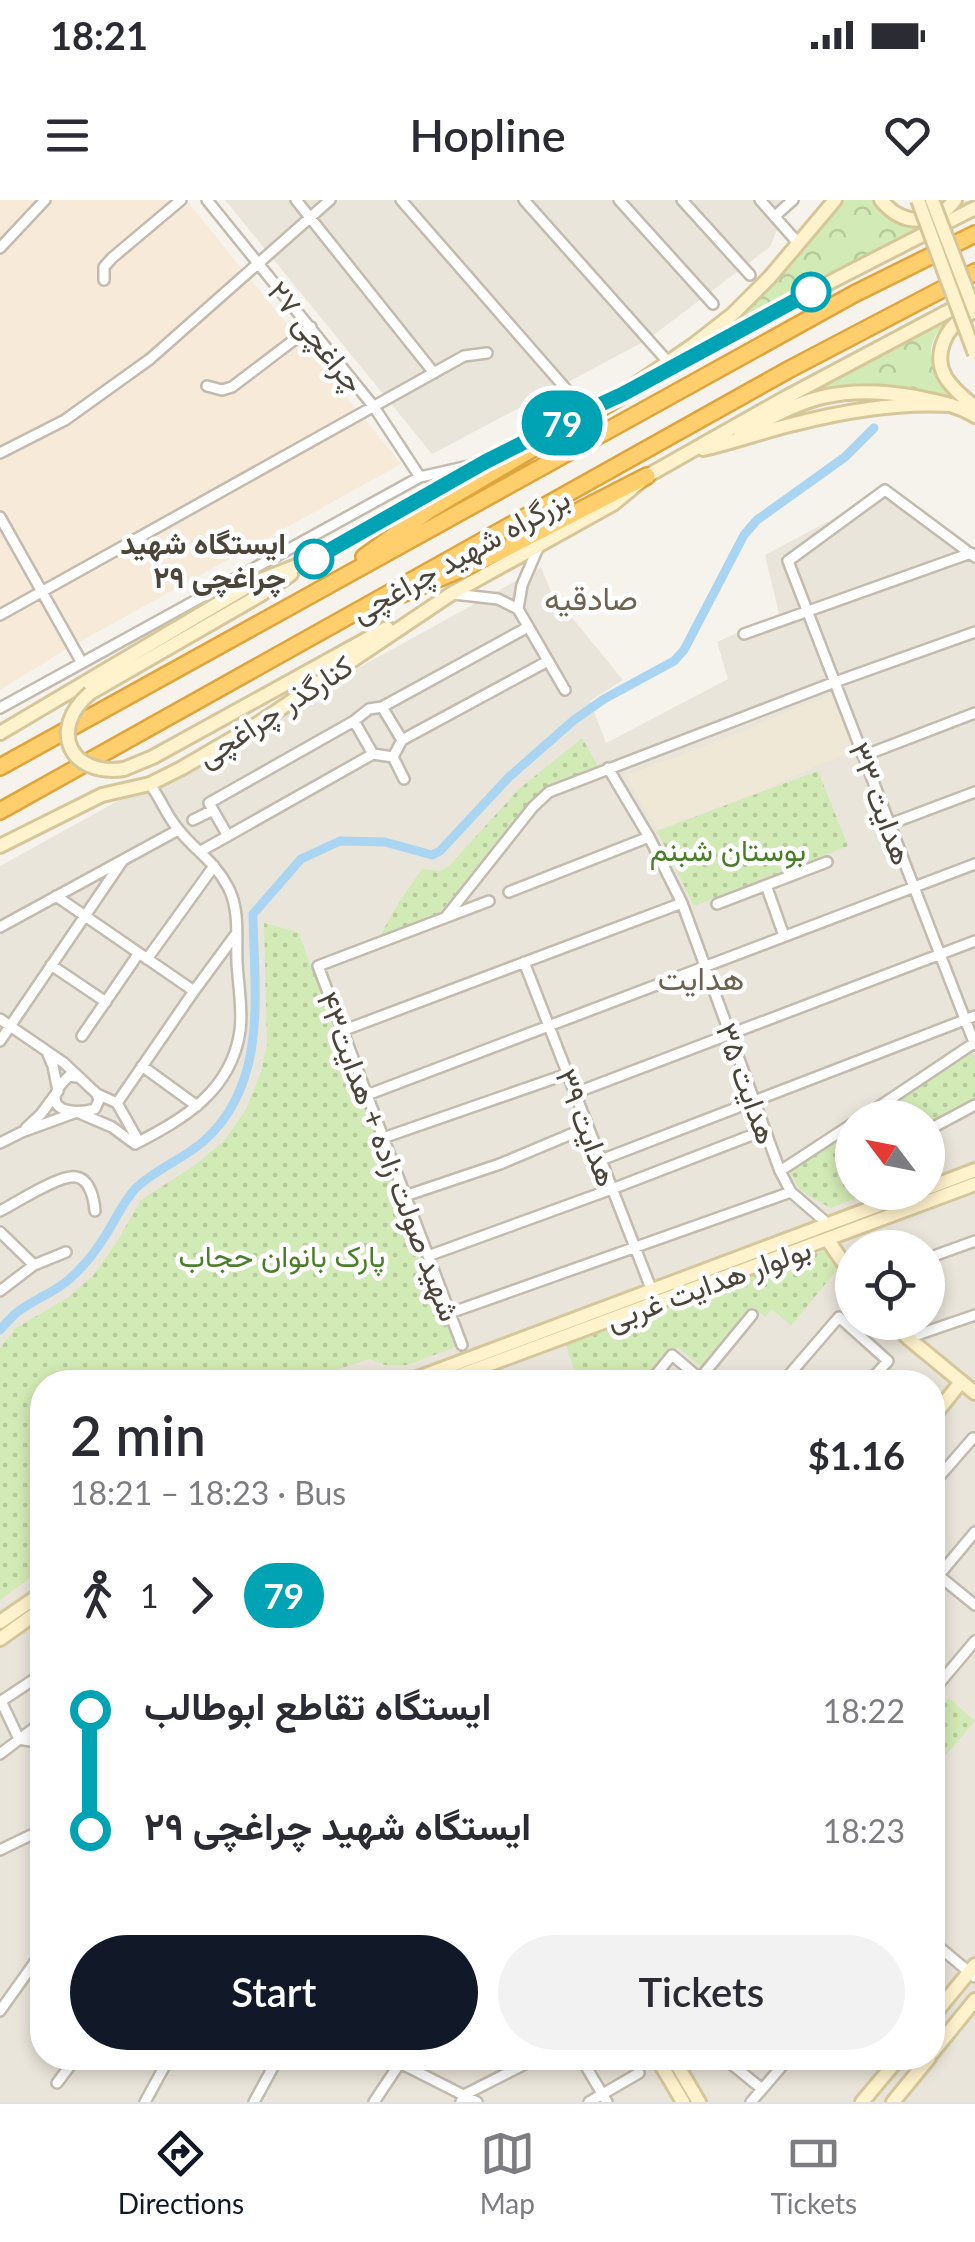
<!DOCTYPE html>
<meta charset="utf-8">
<style>
:root{--surface:#fff;--page:#f2f2f3;--text:#2b2b33;--muted:#7c7c81;--line:#e1e1e2;--accent:#111827}
body{margin:0;font-family:Lato,Vazirmatn,sans-serif;background:var(--page);color:var(--text);height:100vh;display:flex;flex-direction:column;font-size:38px;white-space:nowrap}
*{box-sizing:border-box;margin:0}
p{font-size:32px;color:var(--muted)}
.icon{flex:none;width:55px;height:55px;fill:none;stroke:currentColor;stroke-width:2;stroke-linecap:round;stroke-linejoin:round}
.map{position:relative;flex:1;overflow:hidden}
.panel{position:absolute;left:30px;top:1170px;width:915px;height:700px;display:flex;flex-direction:column;background:var(--surface);border-radius:40px;box-shadow:0 5px 15px #0003}
.panel>*{flex:none}
.badge{padding:0 20px;border-radius:32px;font-size:35px;line-height:65px}
.needle{width:65px;rotate:302deg}
.tools{position:absolute;left:835px;top:900px;display:grid;gap:20px}
.tools a{display:grid;place-items:center;width:110px;height:110px;border-radius:50%;background:var(--surface);box-shadow:0 5px 15px #0003;font-size:50px}
.map>.badge{position:absolute;translate:-50% -50%;box-shadow:0 0 0 5px #fff}
.legs{display:flex;align-items:center;gap:15px;height:110px;padding:0 40px;font-size:32px}
.legs p{margin-inline-start:auto}
.summary{display:flex;align-items:center;justify-content:space-between;height:170px;padding:0 40px}
h1{font-size:55px;font-weight:600;line-height:75px}
.cta{display:flex;gap:20px;margin-top:auto;padding:20px 40px}
.cta a{flex:1;height:115px;border-radius:60px;background:var(--accent);color:#fff;font-size:40px;font-weight:600;line-height:115px;text-align:center}
.cta a+a{background:var(--page);color:var(--text)}
ul{padding:0 40px;list-style:none}
li{display:flex;align-items:center;gap:35px;height:120px;font-size:38px}
li i{display:grid;place-items:center;width:15px;height:100%;margin:0 12px;background:currentColor}
li i::after{content:'';width:25px;height:25px;margin:-12px;border:8px solid;border-radius:50%;background:var(--surface)}
li p{margin-inline-start:auto}
li:first-child i{background:linear-gradient(#0000 50%,currentColor 0)}
li:last-child i{background:linear-gradient(currentColor 50%,#0000 0)}
.status{display:flex;justify-content:space-between;align-items:center;height:70px;padding:0 50px;background:var(--surface);direction:ltr}
.status svg{height:28px;fill:currentColor}
header{display:flex;justify-content:space-between;align-items:center;height:130px;padding:0 40px;background:var(--surface);font-size:45px;font-weight:600}
.menu{display:flex;justify-content:space-around;align-items:center;height:140px;border-top:2px solid var(--line);background:var(--surface);font-size:28px;color:var(--muted)}
.menu a{display:grid;justify-items:center;gap:5px}
.menu .active{color:var(--accent)}
.map>svg:first-child{display:block}
</style>
<div class="status"><b>18:21</b><svg viewBox="0 0 49 12"><path d="M0 12V9h3v3zM5 12V6h3v6zM10 12V3h3v9zM15 12V0h3v12zM26 1h20v11H26zM47 4h2v5h-2z"/></svg></div>
<header><svg class="icon" aria-label="menu" viewBox="0 0 24 24"><path d="M4 6h16M4 12h16M4 18h16"/></svg>Hopline<svg class="icon" aria-label="heart" viewBox="0 0 24 24"><path d="M12 20l-8-8c-3-5 5-10 8-4 3-6 11-1 8 4z"/></svg></header>
<div class="map">
<svg width="975" height="1902" viewBox="0 0 975 1902">
<defs>
<pattern id="green-dots" width="8" height="8" patternUnits="userSpaceOnUse" patternTransform="scale(2.5)"><rect width="8" height="8" fill="#d2eab5"/><path d="M2 2h.1M6 6h.1" fill="none" stroke="#b6ca9c" stroke-width="1.8" stroke-linecap="round"/></pattern>
<pattern id="forest-crowns" width="20" height="18" patternUnits="userSpaceOnUse" patternTransform="scale(2.5)"><rect width="20" height="18" fill="#d2eab5"/><path d="M2 6a3 3 0 1 1 6 0M12 15a3 3 0 1 1 6 0" fill="none" stroke="#b6ca9c"/></pattern>
</defs>
<rect width="100%" height="100%" fill="#f6f3ec"/>
<!-- residential -->
<path fill="#eae5da" fill-rule="evenodd" d="M225 0H789L770 47 647 140 432 254Z
M882 293 953 340 975 364V1902H0V666L541 367 551 392 623 480 590 501 606 543 728 479 717 442 779 414 765 355ZM852 918H928V992H852ZM852 1048H928V1122H852ZM42 1182H932V1858H42Z"/>
<!-- commercial -->
<path fill="#f7ead8" d="M0 0H186L401 264 65 450 0 490Z"/>
<!-- education -->
<path fill="#efe8d6" d="M835 493 857 550 816 566 764 590 657 630 628 581 627 575 740 533 795 508Z"/>
<!-- green -->
<path fill="url(#green-dots)" d="M582 538 598 566 550 586 533 600 436 717 379 738 399 702 422 669 440 671 449 666 519 589Z
M818 571 848 646 694 706 657 631Z
M264 723 298 732 456 1147 407 1165H385L370 1159 312 1178 313 1182H42V1369L0 1400V1148L16 1128 67 1098 92 1077 115 1045 141 1000 195 965 225 940 246 909 260 875 267 846Z
M971 849 975 860V902L928 928 942 966 928 971V918H868Z
M852 928V992L871 993 830 1008 800 990 789 970Z
M825 1050 840 1066 791 1126 772 1109 765 1117 754 1108 704 1169 677 1147 646 1182H578L566 1144Z
M949 1498 975 1521 938 1564 933 1559V1517Z"/>
<!-- forest -->
<path fill="url(#forest-crowns)" d="M840 0H875C887 18 910 34 933 23 951 15 953 0 975 0V2L846 69 819 76 776 105 716 138 798 54Z
M975 105C966 111 955 115 947 122 913 152 939 183 966 203 925 191 883 179 840 185 824 188 808 195 793 199L847 170 872 161 907 143 924 130Z"/>
<g fill="none" stroke-linecap="round" stroke-linejoin="round">
<!-- canal -->
<path stroke="#a9d4f2" stroke-width="9" d="M0 1130C5 1124 11 1118 16 1113 37 1097 60 1091 79 1070 90 1059 99 1046 107 1033 117 1017 123 1002 136 988 157 968 184 959 205 940 269 882 254 791 253 714L301 659 340 641 385 642 432 655 440 651 509 577 574 520 604 499 674 461 684 450 744 335 757 320 845 257 874 228"/>
<!-- street casing -->
<g stroke="#c2bbae" stroke-width="14">
<path id="street" d="M207 0 374 207 420 277
M296 0 434 173
M401 0 573 197
M524 0 669 163
M619 0 713 104
M682 0 750 75
M760 0 798 43
M775 16 793 0
M0 48 45 0
M104 80V67L112 58 181 0
M207 186 222 190 232 187 311 127
M0 253 65 220 150 159 330 0
M0 317 82 463
M975 357 885 290 788 361 975 845
M454 394 498 399 518 409 565 490
M518 409 522 385 538 348
M0 415 464 156 487 153
M744 434 971 353
M382 507 402 540
M0 508 420 277 473 265
M354 521 373 554
M863 556 975 513
M393 557 404 579
M608 568 649 637 682 703 780 971 791 992 828 1024
M193 620 213 610
M890 624 975 592
M228 636 209 603 354 521 369 509 382 507 528 427
M201 651 373 554 393 557 402 540 548 461
M766 685 784 736
M509 692 649 637
M56 696 194 791
M717 704 827 662
M445 718 533 607 549 592 835 482 975 432
M0 727 178 630
M147 759 214 666
M524 762 652 1091
M51 765 106 802
M0 819 64 863 97 894 99 900 95 909C64 917 38 905 69 876L76 877
M342 831 682 703
M82 836 139 753
M0 841 123 660
M142 866 197 906
M575 893 975 741
M97 894 117 903 139 942
M367 895 975 664
M117 903 194 791 236 734
M862 918 974 843
M26 928 41 914 58 891 53 866 47 852
M930 929 975 905
M383 938 567 874
M0 943 22 932 77 912 112 927 135 944C185 918 231 891 240 831 243 809 238 784 237 762 236 737 240 710 228 687 214 660 194 650 178 629 167 616 160 598 150 584
M601 960 975 816
M780 971 852 924
M405 996 500 964 588 927
M0 1011C16 1003 60 974 76 977 90 979 94 999 95 1011
M0 1032 34 1065
M428 1056 612 989 765 930
M928 1058 975 1041
M0 1091 34 1065 66 1052
M450 1113 791 992
M908 1138 975 1115
M462 1145 318 766 489 701
M650 1182 672 1155 704 1182
M697 1182 752 1115
M783 1182 839 1117 888 1161 869 1182
M932 1285 973 1238
M932 1370 975 1405
M939 1375 975 1332
M932 1492 975 1441
M1 1501 19 1539 42 1543
M0 1502 42 1474
M0 1554 42 1522
M0 1650 31 1635 42 1632
M932 1741 975 1777
M0 1811 42 1752
M390 1858 477 1902
M581 1858 607 1902
M724 1858 762 1889
M57 1883 76 1858
M145 1902 169 1858
M254 1902 278 1858
M374 1902 400 1863 409 1858
M461 1902 464 1895 537 1858
M589 1902 639 1873
M751 1902 789 1858"/>
</g>
<!-- secondary casing -->
<g stroke="#d6c79b" stroke-width="18">
<path id="secondary" d="M881 0C902 26 934 27 955 0
M968 115C946 126 932 155 946 178 953 189 965 199 975 207
M676 166 811 92 975 8
M616 198 692 146 733 114 770 77 835 0
M740 236C801 196 844 184 916 197 936 201 957 205 975 216
M703 249C734 242 764 231 794 224 844 211 899 202 951 205
M90 493 260 395 291 374
M0 533 253 383 314 359 485 263 566 221
M124 569 153 557 387 428
M0 646 102 595 150 584 182 568 259 523 451 394 613 304 647 276 785 198 975 97
M928 988 975 970
M827 1039 852 1075
M894 1122 908 1138 975 1193
M407 1182 914 992
M442 1182 975 984
M932 1218 961 1182
M0 1422 42 1393
M0 1439 42 1409
M932 1817 975 1765
M932 1853 975 1800
M657 1858 683 1902
M673 1858 699 1902
M862 1902 899 1858
M893 1902 929 1858"/>
</g>
<!-- highway casing -->
<g stroke="#e0a43c" stroke-width="20">
<path id="highway" d="M364 357 431 309 623 195
M402 394 487 358 647 276
M0 567 854 94 975 34
M0 611 790 169 975 72"/>
</g>
<!-- street -->
<use href="#street" stroke="#fff" stroke-width="9"/>
<!-- secondary -->
<use href="#secondary" stroke="#fff3cd" stroke-width="12"/>
<!-- highway -->
<use href="#highway" stroke="#ffcf6e" stroke-width="15"/>
<!-- secondary-bridge casing -->
<g stroke="#d6c79b" stroke-width="18" stroke-linecap="butt">
<path id="secondary-bridge" d="M918 0 975 154
M932 0 975 112
M90 493C48 529 69 577 124 569"/>
</g>
<!-- secondary-bridge -->
<use href="#secondary-bridge" stroke="#fff3cd" stroke-width="12"/>
</g>
<g fill="none" stroke-linecap="round" stroke-linejoin="round">
<!-- line-1 casing -->
<g stroke="#fff" stroke-width="22">
<path id="line-1" d="M314 359 485 262 584 212 623 194 811 92"/>
</g>
<!-- line-1 -->
<use href="#line-1" stroke="#00a3b4" stroke-width="15"/>
</g>
<!-- markers -->
<g fill="#fff" stroke="#00a3b4" stroke-width="5">
<circle cx="811" cy="92" r="18"/>
<circle cx="314" cy="359" r="18"/>
</g>
<g text-anchor="middle" dominant-baseline="central" stroke-width="9" stroke-linejoin="round" paint-order="stroke">
<!-- street labels -->
<g font-size="30" fill="#4b4439" stroke="#fff">
<text transform="translate(317 136) rotate(51)">چراغچی ۲۷</text>
<text transform="translate(460 354) rotate(-29)">بزرگراه شهید چراغچی</text>
<text transform="translate(274 510) rotate(-33)">کنارگذر چراغچی</text>
<text transform="translate(882 603) rotate(69)">هدایت ۳۳</text>
<text transform="translate(748 883) rotate(70)">هدایت ۳۵</text>
<text transform="translate(588 927) rotate(69)">هدایت ۳۹</text>
<text transform="translate(390 956) rotate(69)">شهید صولت زاده + هدایت۴۳</text>
<text transform="translate(708 1083) rotate(-20)">بولوار هدایت غربی</text>
</g>
<!-- stop labels -->
<g font-size="30" font-weight="bold" fill="#4b4439" stroke="#fff" text-anchor="end">
<text x="286" y="342">ایستگاه شهید<tspan x="286" dy="34">چراغچی ۲۹</tspan></text>
</g>
<!-- park labels -->
<g font-size="30" fill="#4a7f2a" stroke="#fff">
<text x="728" y="649">بوستان شبنم</text>
<text x="282" y="1055">پارک بانوان حجاب</text>
</g>
<!-- neighbourhood labels -->
<g font-size="32" fill="#6e6250" stroke="#fff">
<text x="591" y="397">صادقیه</text>
<text x="701" y="777">هدایت</text>
</g>
</g>
</svg>
<div class="tools">
<a><svg class="needle" viewBox="-14 -14 28 28"><path d="M0-13l5 13h-10z" fill="#e53935"/><path d="M0 13l5-13h-10z" fill="#7c7c81"/></svg></a>
<a><svg class="icon" aria-label="locate" viewBox="0 0 24 24"><circle cx="12" cy="12" r="6"/><path d="M12 2v4M12 18v4M2 12h4M18 12h4"/></svg></a>
</div>
<b class="badge" style="left:562px;top:223px;background:#00a3b4;color:#fff">79</b>
<section class="panel">
<div class="summary"><div><h1>2 min</h1><p>18:21 – 18:23 · Bus</p></div><b>$1.16</b></div>
<div class="legs"><svg class="icon" aria-label="walk" viewBox="0 0 24 24"><circle cx="13" cy="4" r="2"/><path d="M13 8l-2 6 4 7M11 14l-3 7M7 12l3-4h3l4 4"/></svg>1<svg class="icon" aria-label="forward" viewBox="0 0 24 24"><path d="M9 5l7 7-7 7"/></svg><b class="badge" style="background:#00a3b4;color:#fff">79</b></div>
<ul>
<li><i style="color:#00a3b4"></i><b>ایستگاه تقاطع ابوطالب</b><p>18:22</p></li>
<li><i style="color:#00a3b4"></i><b>ایستگاه شهید چراغچی ۲۹</b><p>18:23</p></li>
</ul>
<div class="cta"><a>Start</a><a>Tickets</a></div>
</section>
</div>
<nav class="menu">
<a class="active"><svg class="icon" aria-label="directions" viewBox="0 0 24 24"><path d="M12 3l9 9-9 9-9-9zM9 14v-3h6M13 9l2 2-2 2"/></svg>Directions</a>
<a><svg class="icon" aria-label="map" viewBox="0 0 24 24"><path d="M3 6l6-2 6 2 6-2v14l-6 2-6-2-6 2zM9 4v14M15 6v14"/></svg>Map</a>
<a><svg class="icon" aria-label="tickets" viewBox="0 0 24 24"><path d="M3 7h18v10H3zM15 7v10"/></svg>Tickets</a>
</nav>
